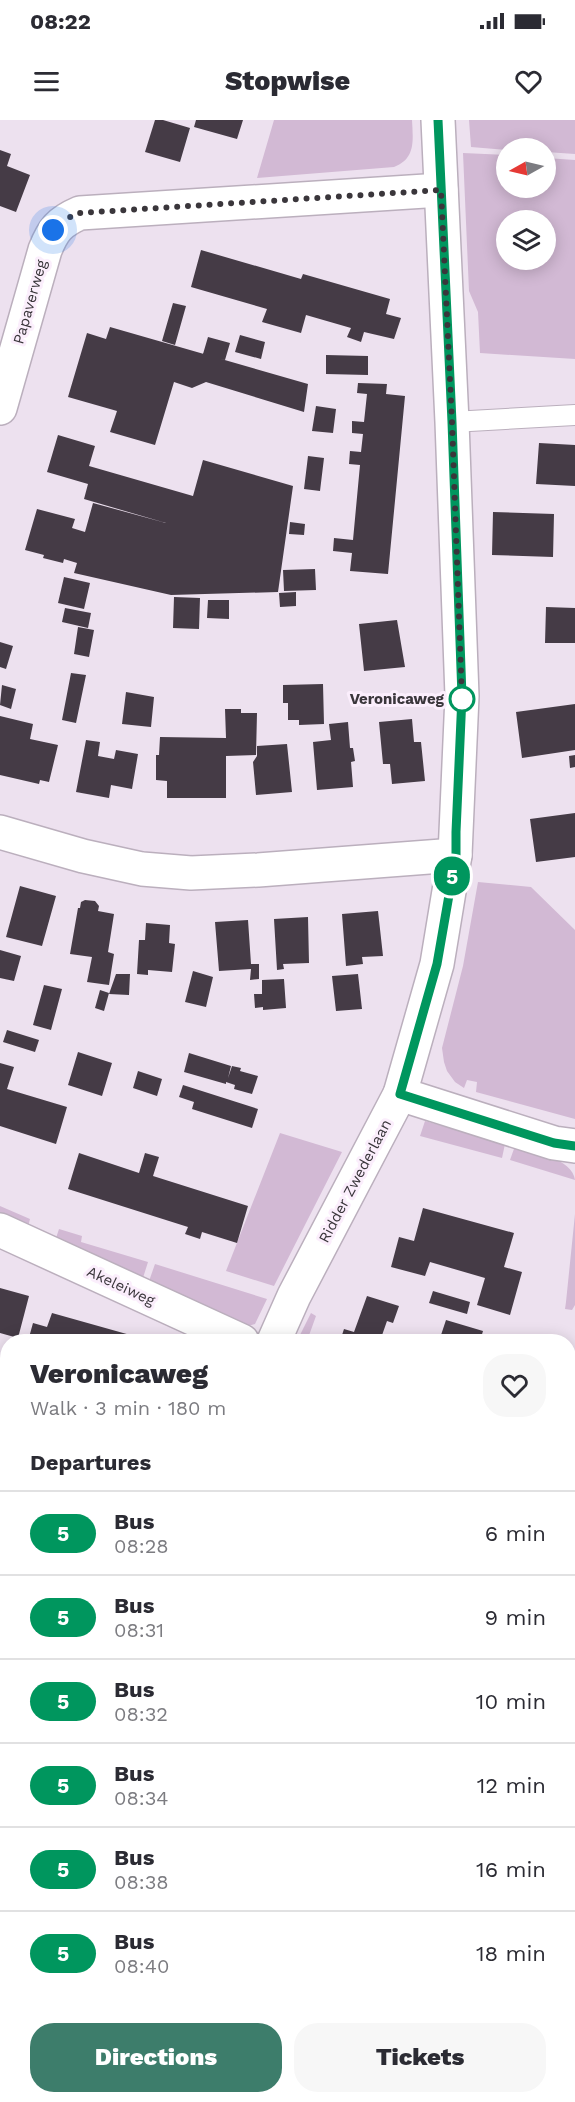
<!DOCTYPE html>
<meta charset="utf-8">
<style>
:root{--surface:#fff;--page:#f7f7f7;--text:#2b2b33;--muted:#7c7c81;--line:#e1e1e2;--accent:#3d7d6b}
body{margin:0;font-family:"Work Sans",sans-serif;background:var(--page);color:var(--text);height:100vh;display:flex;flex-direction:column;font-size:22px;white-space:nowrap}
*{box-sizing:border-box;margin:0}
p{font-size:20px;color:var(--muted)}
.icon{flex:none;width:33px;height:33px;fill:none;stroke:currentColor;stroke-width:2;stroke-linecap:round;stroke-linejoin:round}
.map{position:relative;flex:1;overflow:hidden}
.sheet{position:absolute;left:0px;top:1214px;width:576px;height:770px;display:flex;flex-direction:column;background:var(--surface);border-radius:24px 24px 0 0;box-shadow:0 3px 15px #0003}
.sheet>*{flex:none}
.badge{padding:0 12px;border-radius:20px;font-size:21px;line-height:39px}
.needle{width:39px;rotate:262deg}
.buttons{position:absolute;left:496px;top:18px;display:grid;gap:12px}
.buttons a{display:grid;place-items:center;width:60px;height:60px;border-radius:50%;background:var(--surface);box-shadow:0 3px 15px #0003;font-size:30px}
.you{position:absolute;width:30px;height:30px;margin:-15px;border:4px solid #fff;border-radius:50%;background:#1a73e8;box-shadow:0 0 0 9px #1a73e833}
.map>.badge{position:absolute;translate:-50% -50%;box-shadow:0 0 0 3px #fff}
h2{padding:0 30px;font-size:22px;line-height:54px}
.round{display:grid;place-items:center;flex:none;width:63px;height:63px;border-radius:24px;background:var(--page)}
.summary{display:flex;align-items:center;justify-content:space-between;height:102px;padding:0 30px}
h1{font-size:28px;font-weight:800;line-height:45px}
.button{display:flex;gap:12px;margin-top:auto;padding:12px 30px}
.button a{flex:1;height:69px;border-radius:24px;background:var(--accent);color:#fff;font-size:24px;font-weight:800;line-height:69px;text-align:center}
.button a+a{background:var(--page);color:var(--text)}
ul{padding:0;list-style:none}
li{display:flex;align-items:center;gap:18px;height:84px;padding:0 30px;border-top:2px solid var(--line)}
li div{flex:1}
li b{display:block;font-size:22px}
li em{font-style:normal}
li .badge{min-width:66px;font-weight:700;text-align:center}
.status{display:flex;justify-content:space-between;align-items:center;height:42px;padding:0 30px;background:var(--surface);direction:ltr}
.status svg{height:16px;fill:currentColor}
header{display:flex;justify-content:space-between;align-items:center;height:78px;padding:0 30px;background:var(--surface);font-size:27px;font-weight:800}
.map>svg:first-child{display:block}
</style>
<div class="status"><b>08:22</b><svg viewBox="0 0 49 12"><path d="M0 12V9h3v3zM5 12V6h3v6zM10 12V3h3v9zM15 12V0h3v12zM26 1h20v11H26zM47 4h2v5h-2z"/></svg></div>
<header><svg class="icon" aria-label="menu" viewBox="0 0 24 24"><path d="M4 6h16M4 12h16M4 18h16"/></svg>Stopwise<svg class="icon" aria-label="heart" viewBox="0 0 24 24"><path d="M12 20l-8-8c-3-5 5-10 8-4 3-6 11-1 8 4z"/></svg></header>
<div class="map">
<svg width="575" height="1982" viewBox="0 0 575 1982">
<rect width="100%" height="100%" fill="#ede1ef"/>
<!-- green -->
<path fill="#d2b9d4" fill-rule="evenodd" d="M274 0H412C413 20 416 39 394 47L257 58Z
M469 0H575V34L546 32V28L507 30 471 27Z
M463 33 507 35V68H546V38L575 40V239L480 233 478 192 469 171ZM507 100H546V140H507Z
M478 762 531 767 575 810V999L476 972 477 962 467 960 464 968 455 962 447 951 444 942 442 928 463 846Z
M425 1001 505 1024 502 1038 420 1016Z
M280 1013 342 1032 274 1166 226 1151Z
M515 1026C532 1031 573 1039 575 1060L510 1040Z
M0 1086 30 1099 28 1107 0 1096Z
M575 1094V1185L572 1190 565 1189 566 1182Z
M59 1109 82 1116 81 1122 148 1142 142 1161 56 1118Z
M155 1144 267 1179 255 1204 248 1206 148 1164Z
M311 1193 316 1196 307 1221H297Z
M409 1976H470L468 1982H406Z"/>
<!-- building -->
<path fill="#453b46" d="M155 0H163L190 8 180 42 145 32Z
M196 0H243L237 19 194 7Z
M0 30 11 34 7 46 30 55 16 92 0 86Z
M201 130 301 159 303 154 390 179 386 194 401 198 394 219 364 212 361 222 347 217 351 208 306 195 301 213 262 202 267 189 191 167Z
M173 183 186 186 175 225 162 221Z
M110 207 308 264 304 292 206 262 192 268 174 262 155 325 110 312 117 291 68 277 87 213 106 219Z
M240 215 265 222 261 239 235 232Z
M208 217 230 223 225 240 203 234Z
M326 235 368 236V255L326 254Z
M358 263 387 264 386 274 405 276 388 454 350 451 352 433 333 431 334 418 353 420 360 345 349 344 350 331 361 332 363 314 352 313V301L364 302 367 274 357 273Z
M316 286 336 289 333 313 312 311Z
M58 315 95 326 89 346 193 376 203 340 293 366 278 472 171 475 74 453 77 443 64 439 63 443 43 438 44 435 25 430 37 389 75 399 72 408 85 412 93 383 166 403 84 379 88 364 47 352Z
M539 323 575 325V366L536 364Z
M308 336 324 338 320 371 304 369Z
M493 392 554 394 553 437 492 435Z
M290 402 305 404 304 415 289 414Z
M315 449 316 470 284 471 283 450Z
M64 457 90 463 84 489 58 483Z
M296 472V486L280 487 279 473Z
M174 477 200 478 199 509 173 508Z
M208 480H229V499L207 498Z
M546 487 575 488V523H545Z
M65 488 91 493 88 508 62 502Z
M397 500 405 547 364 551 359 504Z
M78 507 94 510 89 537 74 534Z
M0 522 13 526 6 549 0 547Z
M71 553 86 555 76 603 62 600Z
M323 564 324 604 299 605V600H288V583H283V565Z
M2 565 16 569 11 589 0 585Z
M126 572 154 577 151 607 122 604Z
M575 584V630L522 638 516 592Z
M225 589H241V593H257L256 635 226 636V678H167V661L156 660V635H159L160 617 226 618Z
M0 596 33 604 30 619 58 625 49 662 40 660 39 664 0 655Z
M412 599 414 622H421L425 661 392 664 390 644H383L379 602Z
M348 602 350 628H353L355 641 351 642 353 667 317 670 313 622 331 620 329 604Z
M86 620 100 622 98 636 114 639 116 630 138 634 132 669 111 665 109 678 76 672Z
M287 624 292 672 256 675 253 642 257 636V626Z
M575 635V647L570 648 569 636Z
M575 693V737L536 742 530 699Z
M20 766 56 776 42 826 6 817Z
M85 780 95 781 99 786 98 791 114 794 108 832 114 834 109 865 87 862 92 837 70 834 78 788H80L81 782Z
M378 791 383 836 362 837 363 844 346 846 342 794Z
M308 797 309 843 283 844 284 849 277 850 274 799Z
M248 800 251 844H259V859L250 860 251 849 219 851 215 802Z
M146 803 170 805 169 823 175 824 172 852 148 850V855L137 854 139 820H145Z
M0 830 21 836 14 861 0 858Z
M193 851 213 857 206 887 185 882Z
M116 854H130L129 875 109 874Z
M358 854 362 889 336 891 332 856Z
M284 859 286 888 263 890V887L255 888 254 874H262V860Z
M44 865 62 869 51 910 33 905Z
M100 870 109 873 104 891 95 888Z
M7 910 39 920 35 932 3 922Z
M78 932 112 943 102 976 68 965Z
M189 933 231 946 228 958 232 946 241 948 240 951 258 956 252 974 234 969 235 965 226 962V964L184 952Z
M0 943 14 947 7 969 67 987 56 1024 0 1006Z
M138 951 162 959 157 976 133 968Z
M183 965 258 989 252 1008 192 989 194 982 179 977Z
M79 1033 139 1053 145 1033 159 1037 153 1056 248 1086 237 1123 202 1112 200 1119 185 1114 188 1107 68 1069Z
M423 1088 514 1113 504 1147 522 1152 510 1195 477 1185 485 1158 430 1142 425 1156 391 1147 399 1117 414 1121Z
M0 1168 29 1176 18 1218 0 1213Z
M433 1171 470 1182 467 1194 429 1183Z
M367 1176 399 1186 393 1203 387 1201 380 1221H340L344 1209 354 1212Z
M52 1193 148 1220 147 1221H28L33 1203 47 1207Z
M446 1200 483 1211 480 1221H462L441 1215Z
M7 1249H8V1278L0 1276Z
M0 1285 8 1287V1324L0 1322Z
M8 1338V1383L0 1381V1362Z
M0 1492 8 1494V1520L1 1544Z
M0 1549 8 1551V1584L0 1582Z
M0 1590 8 1592V1606L0 1603Z
M0 1638 8 1641V1682L0 1680Z
M574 1698H575V1716L570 1715Z
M568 1741 575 1743V1812L568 1810Z
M0 1783 8 1785V1826L0 1824Z
M568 1838 575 1840 574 1908 568 1907Z
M0 1861 4 1862 1 1875H0Z
M568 1970 575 1972V1982H502L504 1976H568Z
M98 1976H138L135 1982H96Z
M266 1976H301V1982H265Z
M236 1979 254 1980V1982H236Z"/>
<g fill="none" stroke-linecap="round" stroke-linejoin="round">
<!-- service casing -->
<g stroke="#bbafbd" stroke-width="22">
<path id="service" d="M452 302 575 295"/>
</g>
<!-- minor casing -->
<g stroke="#bbafbd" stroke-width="36">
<path id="minor" d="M0 288 45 130C53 110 59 102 80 93L441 70
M0 712 83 736 142 749 191 753 258 750 455 735
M0 1110 242 1221
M274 1221 294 1176 400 974
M0 1429 8 1431
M568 1596H575
M0 1732 8 1734
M11 1982 13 1976"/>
</g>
<!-- tertiary casing -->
<g stroke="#bbafbd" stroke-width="36">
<path id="tertiary" d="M438 0 452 302 462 576 455 735 437 844 400 974 554 1023 575 1026
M568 1389 575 1333
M378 1982 381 1976"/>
</g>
<!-- service -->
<use href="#service" stroke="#fff" stroke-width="20"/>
<!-- minor -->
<use href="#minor" stroke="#fff" stroke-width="33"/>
<!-- tertiary -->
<use href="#tertiary" stroke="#fff" stroke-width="33"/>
</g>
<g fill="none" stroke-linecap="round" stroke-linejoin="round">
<!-- line casing -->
<g stroke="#fff" stroke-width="14">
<path id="line" d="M438 0 452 302 462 576 456 712V735L437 844 400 974 554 1023 575 1026"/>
</g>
<!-- line -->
<use href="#line" stroke="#00965e" stroke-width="9"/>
<!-- walk -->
<path stroke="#3a363b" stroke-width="6" stroke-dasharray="0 10.8" d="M53 110 68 98 80 93 441 70 452 302 462 579"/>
</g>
<!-- markers -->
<circle fill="#fff" stroke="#00965e" stroke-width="3" cx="462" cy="579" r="12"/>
<g text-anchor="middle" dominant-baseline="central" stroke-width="6" stroke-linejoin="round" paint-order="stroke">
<!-- street labels -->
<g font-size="15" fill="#3a363b" stroke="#fbeefc">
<text transform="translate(30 182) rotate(-74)">Papaverweg</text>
<text transform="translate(355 1061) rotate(-62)">Ridder Zwederlaan</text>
<text transform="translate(121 1166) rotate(25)">Akeleiweg</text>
</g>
<!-- stop labels -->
<g font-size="15" font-weight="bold" fill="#3a363b" stroke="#fbeefc" text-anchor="end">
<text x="444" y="579">Veronicaweg</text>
</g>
</g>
</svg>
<div class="buttons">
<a><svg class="needle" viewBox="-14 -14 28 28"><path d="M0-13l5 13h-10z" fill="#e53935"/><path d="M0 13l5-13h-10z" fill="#7c7c81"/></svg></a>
<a><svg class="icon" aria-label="layers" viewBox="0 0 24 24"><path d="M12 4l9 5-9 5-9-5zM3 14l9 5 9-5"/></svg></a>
</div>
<div class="you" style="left:53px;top:110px"></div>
<b class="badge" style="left:452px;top:756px;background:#00965e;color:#fff">5</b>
<section class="sheet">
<div class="summary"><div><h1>Veronicaweg</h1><p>Walk · 3 min · 180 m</p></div><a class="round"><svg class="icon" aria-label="heart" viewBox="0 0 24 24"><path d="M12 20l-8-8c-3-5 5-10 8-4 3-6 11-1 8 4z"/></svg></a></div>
<h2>Departures</h2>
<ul>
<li><span class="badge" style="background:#00965e;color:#fff">5</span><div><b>Bus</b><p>08:28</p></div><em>6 min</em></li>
<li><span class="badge" style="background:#00965e;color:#fff">5</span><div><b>Bus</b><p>08:31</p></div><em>9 min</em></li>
<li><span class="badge" style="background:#00965e;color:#fff">5</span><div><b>Bus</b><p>08:32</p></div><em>10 min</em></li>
<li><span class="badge" style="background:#00965e;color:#fff">5</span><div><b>Bus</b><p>08:34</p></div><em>12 min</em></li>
<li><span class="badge" style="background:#00965e;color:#fff">5</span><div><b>Bus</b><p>08:38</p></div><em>16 min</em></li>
<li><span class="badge" style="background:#00965e;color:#fff">5</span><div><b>Bus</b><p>08:40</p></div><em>18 min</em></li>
</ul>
<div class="button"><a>Directions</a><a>Tickets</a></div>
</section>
</div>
